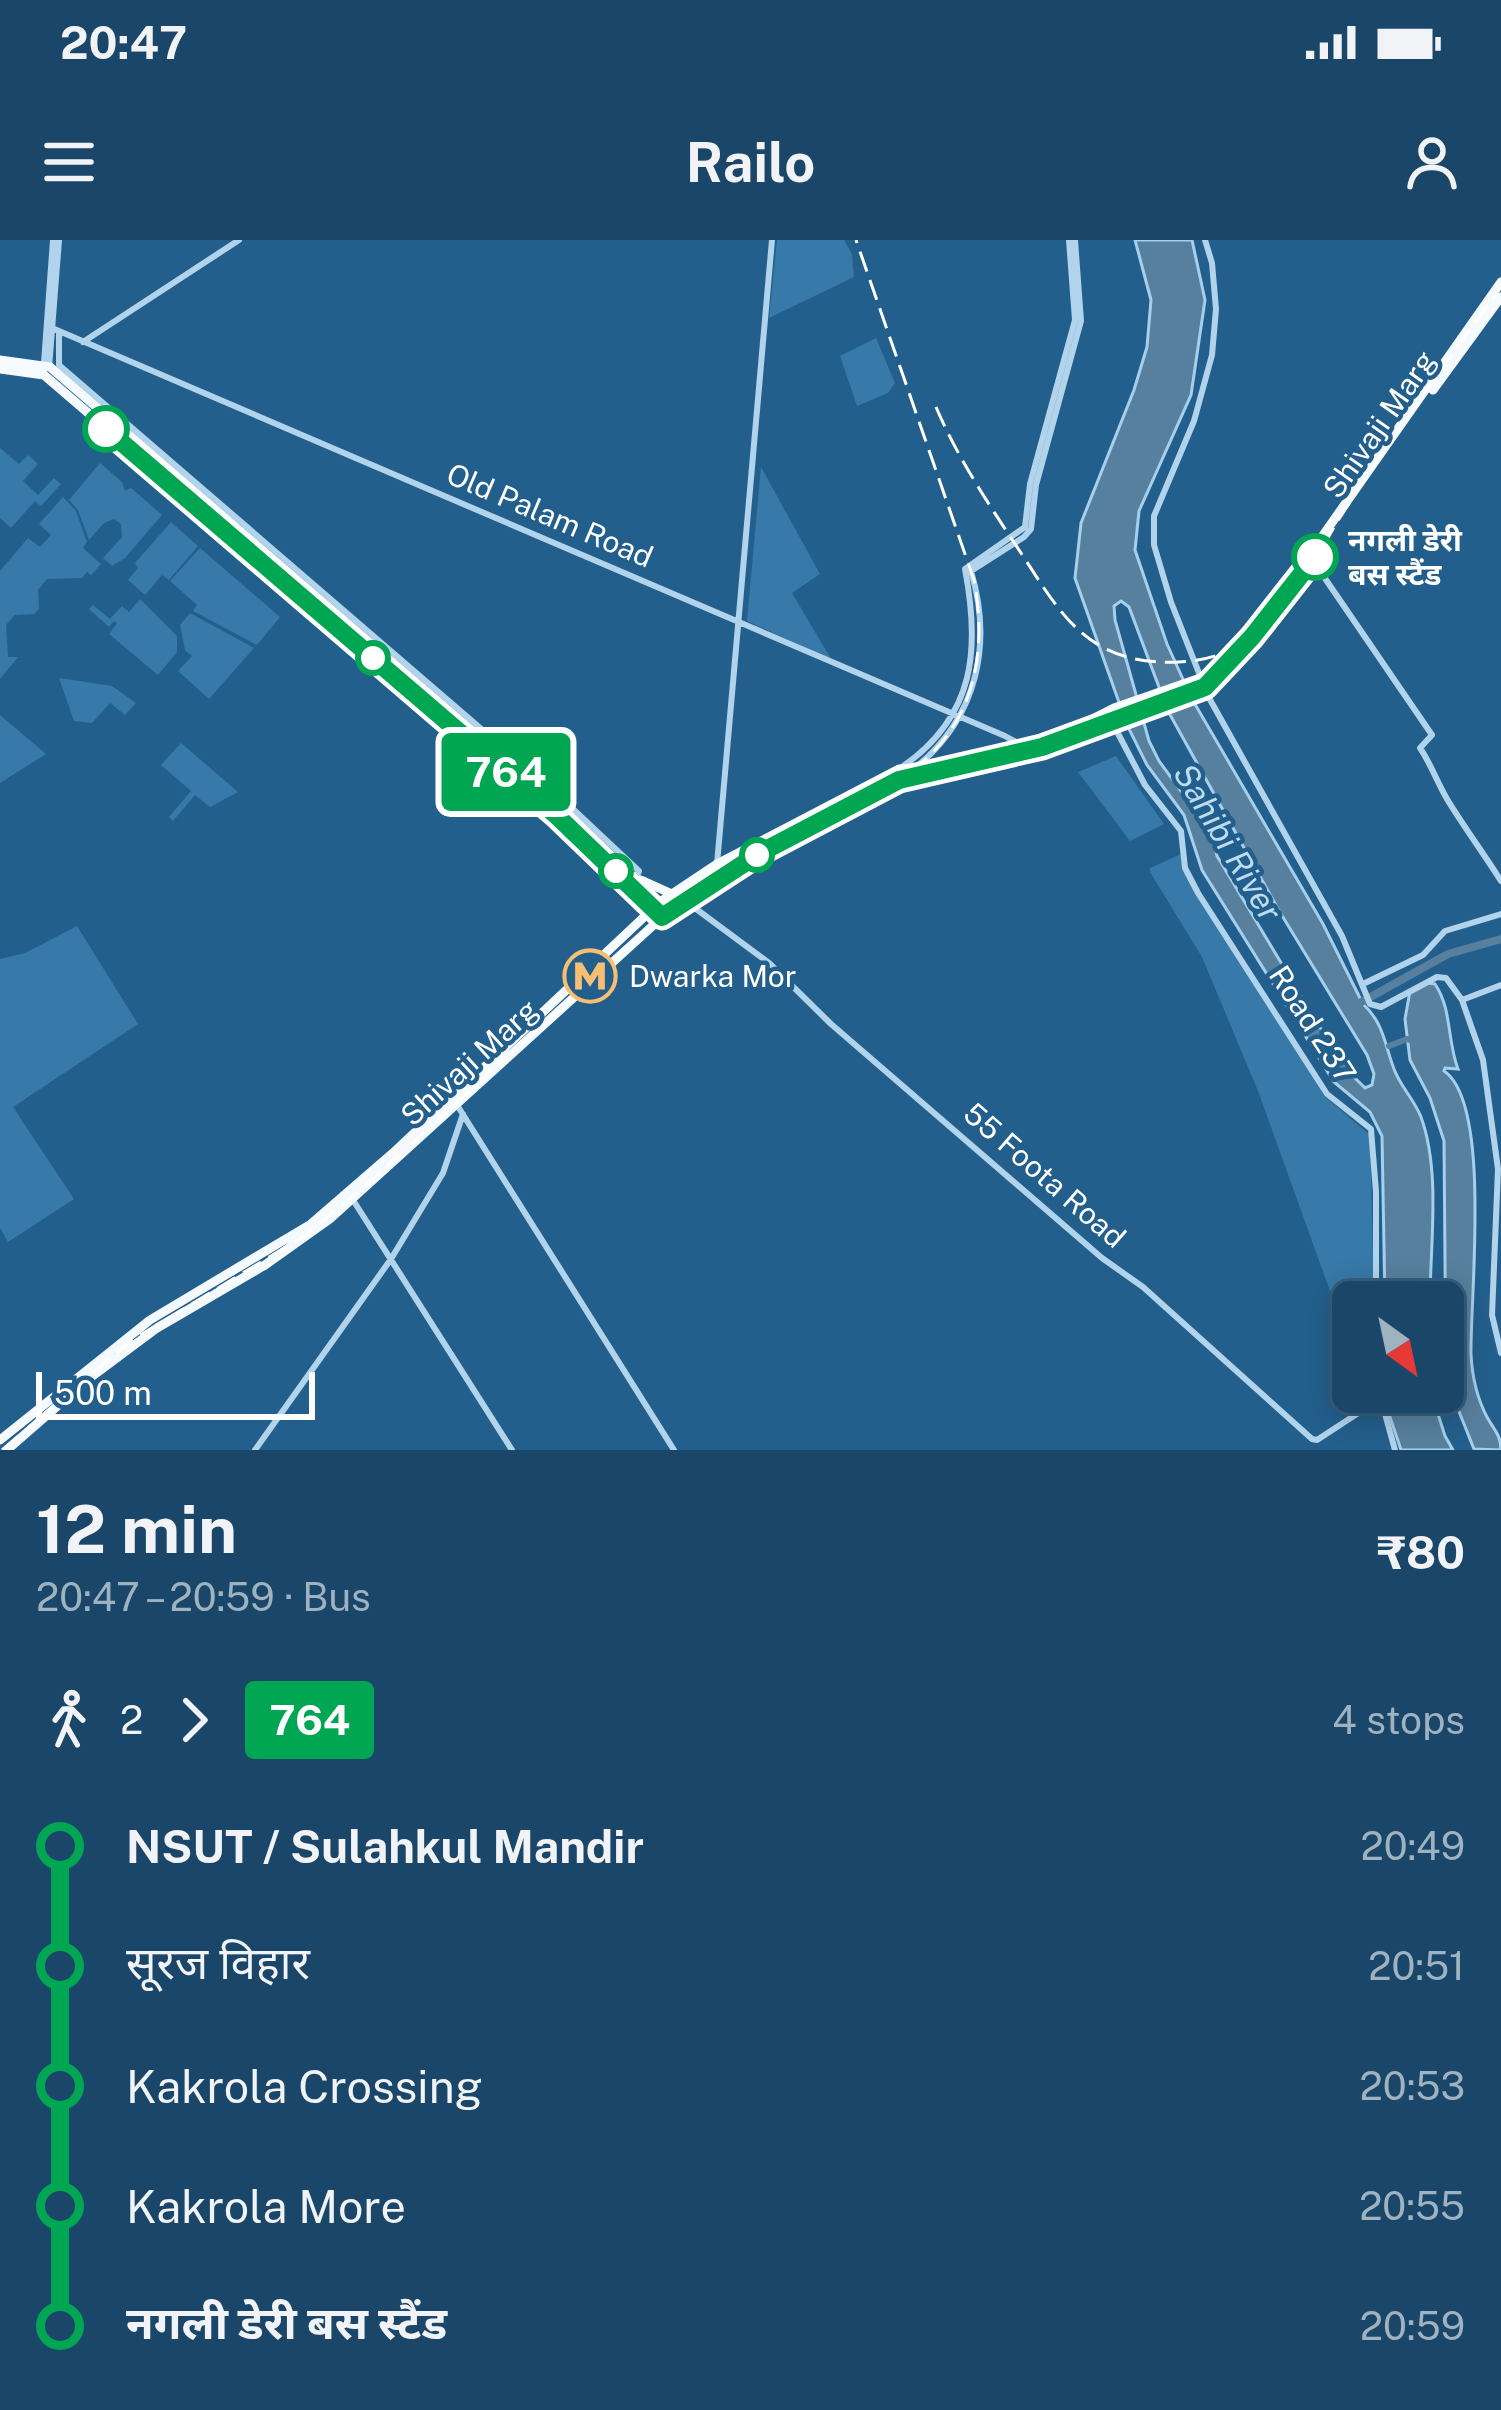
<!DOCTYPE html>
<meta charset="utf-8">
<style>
:root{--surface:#1a4769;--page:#234e6f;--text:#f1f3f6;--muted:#9fb2c0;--line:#385f7d}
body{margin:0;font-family:"Public Sans","Noto Sans Devanagari",sans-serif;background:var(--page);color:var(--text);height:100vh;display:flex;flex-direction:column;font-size:45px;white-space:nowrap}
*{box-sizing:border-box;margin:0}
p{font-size:39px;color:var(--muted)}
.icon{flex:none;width:66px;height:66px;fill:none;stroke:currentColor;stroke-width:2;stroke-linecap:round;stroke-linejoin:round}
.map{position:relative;height:1210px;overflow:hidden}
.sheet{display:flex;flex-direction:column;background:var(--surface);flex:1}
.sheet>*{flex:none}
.badge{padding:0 24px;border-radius:9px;font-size:42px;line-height:78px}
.needle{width:78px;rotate:147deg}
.controls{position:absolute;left:1332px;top:1041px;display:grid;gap:24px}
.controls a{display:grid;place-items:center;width:132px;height:132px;border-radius:18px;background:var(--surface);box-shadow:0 6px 30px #0003,0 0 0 3px var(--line);font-size:60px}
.scale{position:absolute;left:36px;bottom:30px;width:279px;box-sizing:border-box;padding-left:12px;border:6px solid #fff;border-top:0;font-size:33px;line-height:42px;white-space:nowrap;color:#fff;-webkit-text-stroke:9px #235f8c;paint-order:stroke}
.map>.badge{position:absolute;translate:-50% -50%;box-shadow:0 0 0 6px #fff}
.legs{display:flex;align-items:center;gap:18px;height:132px;padding:0 36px;font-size:39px}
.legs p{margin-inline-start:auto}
.overview{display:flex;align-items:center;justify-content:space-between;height:204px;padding:0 36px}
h1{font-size:66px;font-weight:700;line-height:90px}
ul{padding:0 36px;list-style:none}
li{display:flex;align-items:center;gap:42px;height:120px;font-size:45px}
li i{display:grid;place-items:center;width:18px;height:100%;margin:0 15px;background:currentColor}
li i::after{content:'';width:30px;height:30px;margin:-15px;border:9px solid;border-radius:50%;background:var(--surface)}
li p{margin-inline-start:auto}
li:first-child i{background:linear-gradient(#0000 50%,currentColor 0)}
li:last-child i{background:linear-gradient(currentColor 50%,#0000 0)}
.status{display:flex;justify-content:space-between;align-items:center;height:84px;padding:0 60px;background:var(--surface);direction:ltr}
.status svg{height:33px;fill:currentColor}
header{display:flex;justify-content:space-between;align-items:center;height:156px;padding:0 36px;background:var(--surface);font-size:54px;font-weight:700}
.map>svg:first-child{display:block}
</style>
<div class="status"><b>20:47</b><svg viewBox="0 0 49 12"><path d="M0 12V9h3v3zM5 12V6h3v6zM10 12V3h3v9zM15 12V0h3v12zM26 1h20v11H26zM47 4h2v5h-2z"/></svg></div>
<header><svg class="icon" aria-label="menu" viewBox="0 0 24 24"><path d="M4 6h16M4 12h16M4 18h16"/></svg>Railo<svg class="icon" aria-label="person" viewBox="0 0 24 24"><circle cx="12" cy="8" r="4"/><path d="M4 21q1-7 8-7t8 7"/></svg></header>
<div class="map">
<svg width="1501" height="1210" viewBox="0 0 1501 1210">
<rect width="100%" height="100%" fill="#235f8c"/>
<!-- green -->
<path fill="#3779a8" d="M777 0H844L852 14 854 37 769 78Z
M876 98 895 143 888 153 857 166 840 116Z
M0 208 19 224 28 215 38 224 23 241 38 255 54 238 61 244 41 266 35 261 11 288 0 278Z
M100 223 122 242 125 251 131 248 162 275 125 318 112 326 103 318 122 297 121 284 114 279 104 283 89 300 78 270 69 260Z
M761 227 820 334 792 353 831 419 747 381Z
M63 257 76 271 87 302 83 308 101 324 91 335 87 332 82 338 47 339 38 350 39 369 34 374 15 375 6 385 8 417H18L0 439V331L28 298 40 307 51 295 39 284Z
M171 282 198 306 169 340 162 335 145 355 128 340 138 328 135 323Z
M200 308 280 377 257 405 193 371 197 365 170 341Z
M140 359 177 396V412L158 435 109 394 117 383 114 381 109 387 89 369 93 365 110 379 122 366 129 372Z
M190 373 254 408 209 459 178 431 192 416 185 410 180 385Z
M59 438 112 446 136 463 125 475 110 463 92 483 74 481Z
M0 475 46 514 0 543Z
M181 503 238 552 210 567 195 555 173 581 169 577 191 551 161 525Z
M1116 516 1164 584 1130 601 1078 532Z
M1181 614 1185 630 1267 758 1324 856 1370 895 1374 1062H1353V1115L1258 851 1202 717 1150 632V628Z
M77 686 138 784 13 867 74 959 8 1002 0 988V719L25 713Z"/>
<!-- water -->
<path fill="#57809e" stroke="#a5cfec" stroke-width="3" fill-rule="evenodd" d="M1135 0H1192L1205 60 1191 155 1139 271 1135 310 1167 404 1192 459 1323 684 1363 764C1384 783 1385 806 1394 829 1400 846 1414 859 1421 877 1441 932 1430 1004 1430 1062H1385L1382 896 1370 872 1334 842 1202 630 1184 575 1147 525 1127 485 1075 338 1081 283 1134 150 1147 107 1151 60ZM1121 361 1129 367 1168 471 1278 669 1367 815 1374 834 1372 845 1365 848 1353 836 1319 786 1217 616 1211 592 1159 521 1149 501 1115 380 1114 366Z
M1427 743 1435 744C1452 769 1447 800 1458 829L1445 828 1444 831C1492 863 1470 1057 1471 1114 1472 1135 1477 1158 1487 1177 1494 1190 1501 1195 1501 1210L1474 1209 1446 1139 1444 901 1430 858 1410 820 1405 779 1410 751Z
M1386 1152H1431L1445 1196 1453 1210H1401L1389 1174Z"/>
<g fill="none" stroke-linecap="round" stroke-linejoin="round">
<!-- canal -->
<path stroke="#57809e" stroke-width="6" d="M1389 806 1407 799 1414 801"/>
<!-- river -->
<path stroke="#57809e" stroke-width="8" d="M1356 765 1448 714 1501 699"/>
<!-- minor -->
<path stroke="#b1d3eb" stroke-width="6" d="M1205 0 1212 23 1216 69 1212 115 1194 181 1154 276V305L1171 362 1208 456 1342 696 1370 764 1381 767 1437 737 1446 738 1462 760 1483 820 1498 929 1492 1075 1501 1113
M52 88 1005 496 1023 506 1024 511
M59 91V125L559 556 639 631 636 638
M83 102 239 0
M49 128 59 0
M41 129 44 123 53 0
M1309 315 1432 495 1420 508C1431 524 1437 542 1447 559 1464 587 1484 614 1501 641
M1112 482 1145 545 1181 591 1185 628 1198 653 1327 854 1371 889 1376 952V1062
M902 527C976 476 980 408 965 329L1025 287 1030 244 1075 80 1069 0
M915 528C977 478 993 405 971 331L1024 297 1031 289 1036 245 1081 81 1075 0
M717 624 772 0
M684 660 769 723 831 784 1102 1018 1143 1047 1312 1199 1317 1200 1366 1168 1381 1166
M1363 744 1423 715 1445 691 1501 674
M1462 760 1501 745
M457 865 674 1210
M353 960 512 1210
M1379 1152 1395 1210
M255 1210 391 1019 443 933 463 874"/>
<!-- major -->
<path stroke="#f5fafe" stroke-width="9" d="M0 120 50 127 515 528 661 663
M0 129 44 135 557 576 654 669
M1433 150 1501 57
M1079 494 1205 447 1222 432
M641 640 672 654
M0 1200 150 1080 311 984 393 913 660 662 717 624 899 529 932 527 1057 497 1114 468 1209 435 1224 424 1305 321 1501 42
M7 1210 86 1141 157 1088 265 1025 331 978 669 671 760 613 900 540 917 536"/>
<!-- rail -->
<path stroke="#fff" stroke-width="3" stroke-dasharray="21 9" stroke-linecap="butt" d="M936 167C957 216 984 257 1013 301 1059 369 1082 426 1179 422 1215 421 1250 405 1276 379 1305 351 1318 312 1339 279 1390 200 1446 123 1501 47
M2 1210 132 1100 304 996 363 948 666 672C718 633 775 605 832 575 861 559 895 546 920 524 976 478 987 408 974 340L856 0"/>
</g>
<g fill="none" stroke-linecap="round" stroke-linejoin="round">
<!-- line-1 casing -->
<g stroke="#fff" stroke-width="27">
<path id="line-1" d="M106 189 557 576 662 677 760 613 899 540 1042 507 1205 447 1252 397 1315 317"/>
</g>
<!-- line-1 -->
<use href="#line-1" stroke="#00a651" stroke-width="18"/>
</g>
<!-- icons -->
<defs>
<g id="metro-ring" transform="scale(2.7)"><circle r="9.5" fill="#235f8c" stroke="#f6bf74" stroke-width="1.5"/><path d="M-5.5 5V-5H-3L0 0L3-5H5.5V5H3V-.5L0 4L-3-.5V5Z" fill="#f6bf74"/></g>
</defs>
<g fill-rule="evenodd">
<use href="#metro-ring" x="590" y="736"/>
</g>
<!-- markers -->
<g fill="#fff" stroke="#00a651" stroke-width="6">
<circle cx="106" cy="189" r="21"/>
<circle cx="1315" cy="317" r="21"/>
<circle cx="373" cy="418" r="15"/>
<circle cx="757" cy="615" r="15"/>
<circle cx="616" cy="631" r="15"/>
</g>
<g text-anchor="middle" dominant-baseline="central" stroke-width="9" stroke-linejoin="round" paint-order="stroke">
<!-- street labels -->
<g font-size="30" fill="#fff" stroke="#235f8c">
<text transform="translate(1379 184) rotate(-55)">Shivaji Marg</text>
<text transform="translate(550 275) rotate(23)">Old Palam Road</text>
<text transform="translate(1313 784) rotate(57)">Road 237</text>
<text transform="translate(469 822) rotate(-42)">Shivaji Marg</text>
<text transform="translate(1045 935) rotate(41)">55 Foota Road</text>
</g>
<!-- stop labels -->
<g font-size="30" font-weight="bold" fill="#fff" stroke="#235f8c" text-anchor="start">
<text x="1348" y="300">नगली डेरी<tspan x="1348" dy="34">बस स्टैंड</tspan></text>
</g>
<!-- poi labels -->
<g font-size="30" fill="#fff" stroke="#235f8c" text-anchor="start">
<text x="629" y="736">Dwarka Mor</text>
</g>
<!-- water labels -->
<g font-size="33" font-style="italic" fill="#bddcf2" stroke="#235f8c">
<text transform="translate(1228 602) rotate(59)">Sahibi River</text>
</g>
</g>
</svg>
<div class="controls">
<a><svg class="needle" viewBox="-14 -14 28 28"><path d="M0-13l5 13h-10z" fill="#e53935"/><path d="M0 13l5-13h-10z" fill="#9fb2c0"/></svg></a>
</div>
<div class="scale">500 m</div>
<b class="badge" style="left:506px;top:532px;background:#00a651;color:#fff">764</b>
</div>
<section class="sheet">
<div class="overview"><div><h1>12 min</h1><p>20:47 – 20:59 · Bus</p></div><b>₹80</b></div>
<div class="legs"><svg class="icon" aria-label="walk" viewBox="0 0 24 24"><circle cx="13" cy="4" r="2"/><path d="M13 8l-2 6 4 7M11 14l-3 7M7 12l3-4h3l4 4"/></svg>2<svg class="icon" aria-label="forward" viewBox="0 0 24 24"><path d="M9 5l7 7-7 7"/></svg><b class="badge" style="background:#00a651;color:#fff">764</b><p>4 stops</p></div>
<ul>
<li><i style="color:#00a651"></i><b>NSUT / Sulahkul Mandir</b><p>20:49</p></li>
<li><i style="color:#00a651"></i><span>सूरज विहार</span><p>20:51</p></li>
<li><i style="color:#00a651"></i><span>Kakrola Crossing</span><p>20:53</p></li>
<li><i style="color:#00a651"></i><span>Kakrola More</span><p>20:55</p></li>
<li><i style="color:#00a651"></i><b>नगली डेरी बस स्टैंड</b><p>20:59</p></li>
</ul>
</section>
